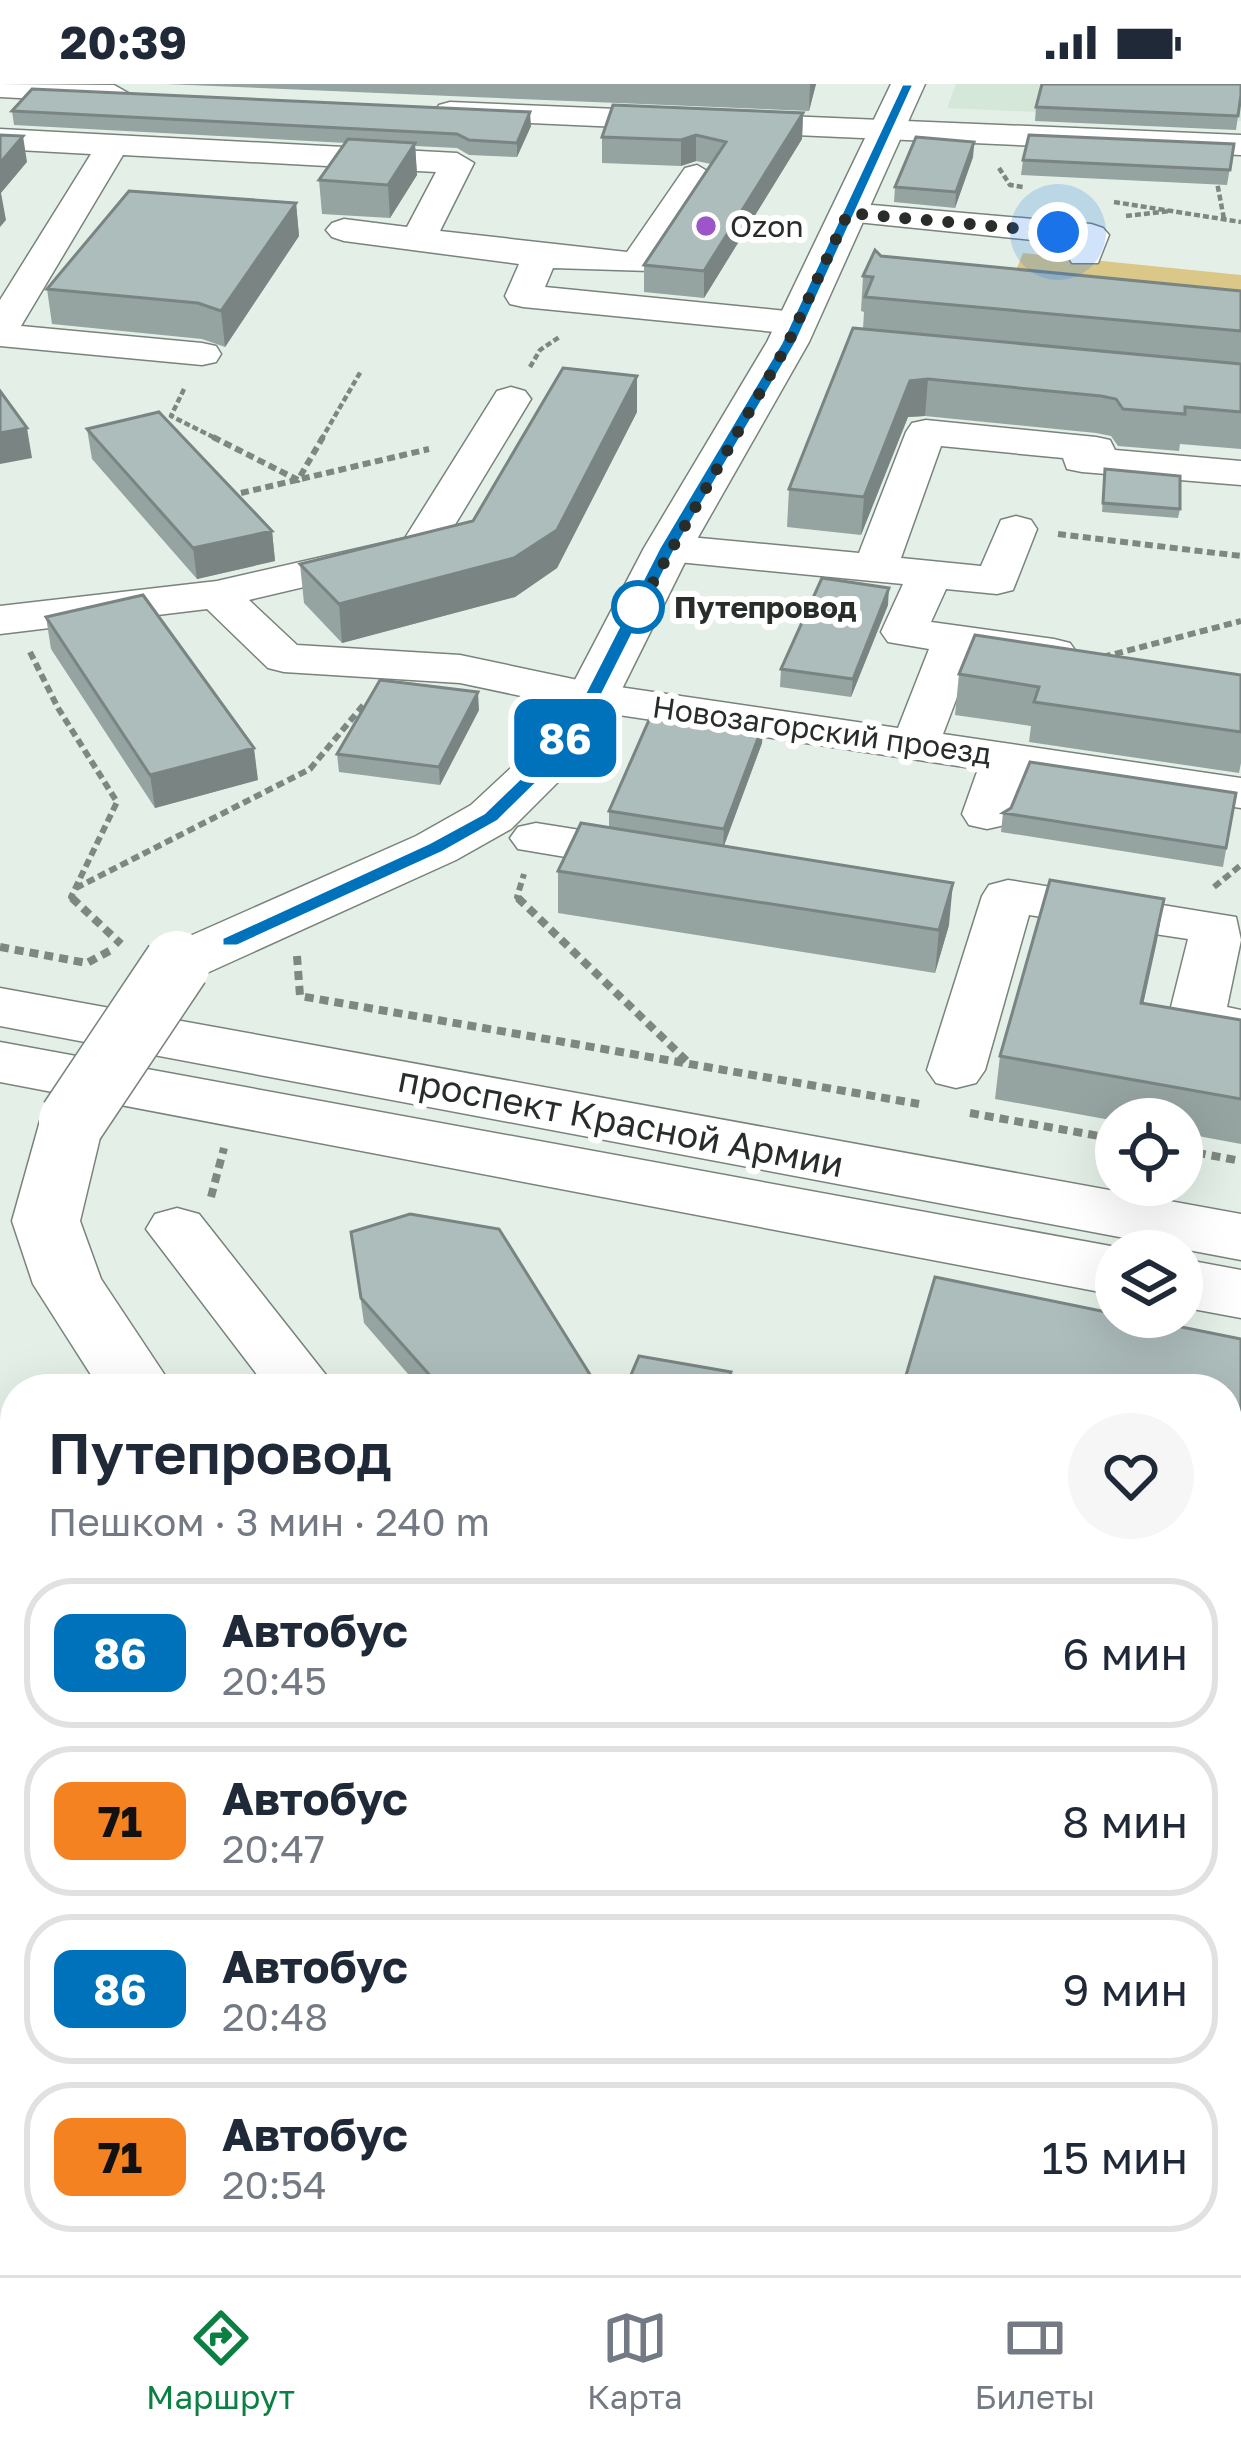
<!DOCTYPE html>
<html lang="ru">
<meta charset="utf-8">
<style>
:root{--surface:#fff;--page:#f6f6f7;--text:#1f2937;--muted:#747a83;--line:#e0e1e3;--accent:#0b8043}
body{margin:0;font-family:"Golos Text",sans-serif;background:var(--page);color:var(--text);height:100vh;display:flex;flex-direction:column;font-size:45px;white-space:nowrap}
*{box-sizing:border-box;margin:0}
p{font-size:39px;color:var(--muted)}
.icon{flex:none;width:66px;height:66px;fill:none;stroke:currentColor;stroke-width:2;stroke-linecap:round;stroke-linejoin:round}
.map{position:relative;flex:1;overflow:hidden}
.panel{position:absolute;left:0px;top:1290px;width:1242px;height:903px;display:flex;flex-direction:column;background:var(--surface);border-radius:48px 48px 0 0;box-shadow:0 12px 48px #0002}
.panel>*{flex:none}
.badge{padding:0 24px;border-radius:18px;font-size:42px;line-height:78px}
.controls{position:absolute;left:1095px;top:1014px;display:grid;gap:24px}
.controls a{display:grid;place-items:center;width:108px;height:108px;border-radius:50%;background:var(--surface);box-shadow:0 12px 48px #0002;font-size:60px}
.you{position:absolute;width:60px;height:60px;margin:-30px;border:9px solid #fff;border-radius:50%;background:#1a73e8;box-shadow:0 0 0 18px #1a73e833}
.map>.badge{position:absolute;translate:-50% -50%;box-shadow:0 0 0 6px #fff}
.round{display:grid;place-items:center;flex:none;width:126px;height:126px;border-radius:63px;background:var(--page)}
.head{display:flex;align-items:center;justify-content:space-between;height:204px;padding:0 48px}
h1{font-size:57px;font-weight:600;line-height:90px}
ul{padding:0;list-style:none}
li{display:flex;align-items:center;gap:36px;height:150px;margin:0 24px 18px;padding:0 24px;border:6px solid var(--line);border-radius:48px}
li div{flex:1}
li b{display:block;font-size:45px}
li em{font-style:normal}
li .badge{min-width:132px;font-weight:700;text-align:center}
.status{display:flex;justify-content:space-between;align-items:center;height:84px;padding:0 60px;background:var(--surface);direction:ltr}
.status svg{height:33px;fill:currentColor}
.tab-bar{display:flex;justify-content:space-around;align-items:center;height:168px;border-top:3px solid var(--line);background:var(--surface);font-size:33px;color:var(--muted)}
.tab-bar a{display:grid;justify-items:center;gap:6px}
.tab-bar .on{color:var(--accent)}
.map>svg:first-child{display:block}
</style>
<div class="status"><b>20:39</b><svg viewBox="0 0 49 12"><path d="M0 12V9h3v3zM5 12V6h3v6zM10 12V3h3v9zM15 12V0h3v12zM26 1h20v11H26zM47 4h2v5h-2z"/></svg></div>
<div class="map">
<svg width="1241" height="2191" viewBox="0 0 1241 2191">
<rect width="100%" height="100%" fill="#e4f0e7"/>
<!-- built -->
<path fill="#d4e7d9" d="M956 0H1241V37L947 24Z
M0 1942 15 1974V2178H108L114 2191H0Z"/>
<!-- green -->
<path fill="#dbc788" d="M1023 169 1241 191V223L1010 201Z"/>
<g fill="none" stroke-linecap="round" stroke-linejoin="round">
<!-- minor casing -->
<g stroke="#78837b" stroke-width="3">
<path id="minor" d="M0 0 114 1 130 10 114 19 0 13Z
M450 18 1241 51V71L439 35 434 28 439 21Z
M0 45 457 69 474 79 440 147 627 168 685 84 697 81 714 91 650 187 553 184 545 203 796 228 809 231 815 239 809 247 796 250 523 223 510 220 505 212 519 180 344 157 332 153 326 146 332 139 344 135 407 143 436 88 123 71 21 242 202 259 216 262 221 270 216 278 202 281 0 262V216L91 70 0 65Z
M849 119 1091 140 1103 144 1109 151 1098 179H1072L1067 171 1071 160 837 136 832 129 837 122Z
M511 303 525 307 531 315 436 472 249 516 297 561 460 571 592 599 898 644 929 565 888 558 881 548 903 500 668 477 653 473 646 464 653 455 668 451 859 469 906 348 912 339 926 336 1096 353 1110 356 1115 366 1241 377V401L1082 388 1067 385 1063 374 941 362 901 474 981 482 1001 436 1016 432 1031 436 1037 445 1013 506 997 510 946 505 931 538 1054 555 1070 559 1077 569 1070 579 1054 583 973 571 943 650 1241 694V724L1025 692 1005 741 987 745 969 741 962 730 978 685 592 627 460 599 284 588 268 584 207 525 0 550V522L217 497 405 454 497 307Z
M536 739 649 757 667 761 675 772 667 783 649 787 518 765 510 754 518 743Z
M1008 796 1236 833 1241 856 1227 923 1241 926V960L1176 947 1168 935 1188 855 1029 831 985 986 976 999 956 1004 936 999 927 986 982 812 989 801Z
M177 1124 199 1130 337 1305H268L146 1145 155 1130Z
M1227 1411 1241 1413V1467L1227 1465Z
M1227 2109 1241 2115V2191H1214L1194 2178H1227Z
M1103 2178H1191L1193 2191H1105Z"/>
</g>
<!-- major casing -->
<g stroke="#78837b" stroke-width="3">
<path id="major" d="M891 0H925L809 258 692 464 618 613 567 689 511 745 456 776 198 893 177 898 156 893 147 880 156 867 416 752 471 721 529 667 566 613 644 464 767 258Z
M0 904 1241 1130V1176L0 942Z
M0 958 1116 1163 1129 1167H1116V1211L0 998Z
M72 1016 95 1022 104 1037 80 1137 101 1195 174 1305H100L33 1200 12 1137 40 1037 49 1022Z
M1182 1175 1241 1186V1234L1182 1223Z
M680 2178H781L787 2191H686Z"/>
</g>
<!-- path-far2 -->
<path stroke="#7f8781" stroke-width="4.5" stroke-dasharray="6 3" stroke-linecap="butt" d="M999 84 1010 101 1023 103
M1216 93 1224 135
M1114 118 1241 138
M1126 132 1171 127
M530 283 540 266 561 252
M184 305 171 332 219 356
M321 356 361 287"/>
<!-- path-far1 -->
<path stroke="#7f8781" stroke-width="6" stroke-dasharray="8 4.5" stroke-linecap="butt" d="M213 353 298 396 323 353
M241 409 429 365
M1058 450 1241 472
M30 568 58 624 117 718 71 813 75 817
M1103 573 1241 537
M1214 803 1241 781
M76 804 310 685 365 619
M521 817 517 813 524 790"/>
<!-- path -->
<path stroke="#7f8781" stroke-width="8" stroke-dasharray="9 6" stroke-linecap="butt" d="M72 814 121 860
M518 814 691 981
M0 863 87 879 113 865
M297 872 300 912 919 1020
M970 1029 1116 1055
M1182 1066 1241 1077
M211 1113 224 1064"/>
<!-- minor -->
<use href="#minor" fill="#fff" fill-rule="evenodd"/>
<!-- major -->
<use href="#major" fill="#fff" fill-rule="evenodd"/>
<!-- rail -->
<path stroke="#777e79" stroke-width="12" stroke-dasharray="32 15" stroke-linecap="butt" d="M0 1559 15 1580
M0 1644 15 1667
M0 1870 15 1895
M154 2178 159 2191
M192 2178 200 2191
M361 2178 370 2191
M430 2178 439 2191"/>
<!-- major-bridge casing -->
<g stroke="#78837b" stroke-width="69" stroke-linecap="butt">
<path id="major-bridge" d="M72 1037 177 880"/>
</g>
<!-- major-bridge -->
<use href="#major-bridge" stroke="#fff" stroke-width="66"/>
</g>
<!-- wall -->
<path fill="#95a3a1" d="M165 0H816L809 27Z
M1241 11 1236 46 1035 37 1036 23Z
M12 27 531 42 517 73 469 71 457 64 415 62 417 91 390 134 322 130 319 96 346 59 14 41Z
M803 29 802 55 704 214 644 208V181L711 80 696 77 681 82 602 79V53Z
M974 58 973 73 955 124 894 118 895 103Z
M1234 60 1227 101 1021 91 1023 76Z
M296 119 299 152 225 263 202 255 52 240 47 205Z
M881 172 1241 207V365L1180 360 1179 367 1118 362 1111 352 1096 349 925 332 908 333 861 451 787 443 789 405 863 245 864 228 861 227 863 192Z
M637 328 557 484 515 513 342 559 304 519 300 480 473 437Z
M87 345 272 447 275 477 197 495 92 375Z
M1105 385 1180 425 1178 434 1102 428Z
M888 521 851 613 780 603 781 585Z
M46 533 258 696 155 724 51 565Z
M959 590 1241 591V679L1239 689 1029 658 1031 642 955 631Z
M479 626 440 701 339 688 337 670Z
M763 641 762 659 724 762 949 841 935 889 558 829V787L609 743V727Z
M1236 709 1223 783 1001 748 1003 729Z
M1164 815 1143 920 1241 936V1060L1182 1049V1035H1116V1037L995 1015 1000 972Z
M351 1148 599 1305H421L364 1239Z
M1241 1255V1405L1227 1402V1305Z
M1227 1737 1241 1741V1915L1227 1912Z"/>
<!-- shaded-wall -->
<path fill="#798483" d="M810 0H816L809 27Z
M530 28 531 42 517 73V59Z
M803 29 802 55 704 214V187Z
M696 51V77L681 82V56Z
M23 52 27 78 1 109 6 136 0 143V79Z
M974 58 973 73 955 124 956 108Z
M415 59 417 91 390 134 388 101Z
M296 119 299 152 225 263 221 227Z
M637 292V328L557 484 515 513 342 559 339 520 557 446Z
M928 295 925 332 908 333 861 451 864 413 910 297Z
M27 344 32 374 0 380V349Z
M272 447 275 477 197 495 193 464Z
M889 504 888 521 851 613 853 595Z
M478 608 479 626 440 701 439 683Z
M763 641 762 659 723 764 724 745Z
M254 664 258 696 155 724 150 691Z
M953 799 949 841 935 889 939 846Z
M1164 815 1157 857 1134 962 1141 919Z"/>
<!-- building -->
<path fill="#adbdbb" stroke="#798483" stroke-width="3" d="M1042 0H1241V11L1238 32 1036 23Z
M32 5 530 28 517 59 469 56 457 50 12 27Z
M613 21 803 29 704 187 644 181 726 58 696 51 681 56 602 53Z
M0 51 23 52 0 79Z
M1029 51 1234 60 1230 86 1023 76Z
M916 53 974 58 956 108 895 103Z
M348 55 415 59 388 101 319 96Z
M129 107 296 119 221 227 198 219 47 205Z
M875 166 881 172 1241 207V247L865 213 873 193 863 192Z
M853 244 1241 280V328L1185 323V330L1123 325 1116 315 1101 312 928 295 910 297 864 413 789 405Z
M563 284 637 292 557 446 514 474 339 520 300 480 473 437Z
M0 307 27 344 0 349Z
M159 328 272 447 193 464 87 345Z
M1105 385 1180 392V425L1103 419Z
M822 494 889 504 853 595 781 585Z
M143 511 254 664 150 691 46 533Z
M975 551 1241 591V648L1034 618 1039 603 959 590Z
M380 596 478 608 439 683 337 670Z
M653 627 763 641 724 745 609 727Z
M1030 678 1236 709 1226 764 1003 729 1011 724Z
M581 739 953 799 939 846 558 787Z
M1050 796 1164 815 1141 919 1241 936V1015L1000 972Z
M410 1130 499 1145 599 1305H465L434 1296 361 1214 351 1148Z
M935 1193 1116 1230V1233H1132L1241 1255V1358L1227 1355V1305H902Z
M639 1272 731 1288 725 1305H625Z
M1227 1737 1241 1741V1870L1227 1866Z"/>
<!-- line -->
<path fill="#0072bc" stroke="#fff" stroke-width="3" d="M902 0H914L796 259 676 464 601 613 554 682 498 737 443 768 237 862H222V854L429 759 484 729 541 674 583 613 659 464 781 259Z"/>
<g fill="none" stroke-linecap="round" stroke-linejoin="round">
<!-- walk -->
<path stroke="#292d2a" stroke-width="12" stroke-dasharray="0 21.6" d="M638 523 630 539 788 259 848 129 1058 148"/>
</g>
<!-- markers -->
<circle fill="#9c56ca" stroke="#fff" stroke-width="4.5" cx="706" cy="142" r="12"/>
<circle fill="#fff" stroke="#0072bc" stroke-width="6" cx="638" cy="523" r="24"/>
<g text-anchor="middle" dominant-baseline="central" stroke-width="12" stroke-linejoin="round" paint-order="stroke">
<!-- far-poi labels -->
<g font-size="30" fill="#292d2a" stroke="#fff" text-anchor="start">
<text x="730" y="142">Ozon</text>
</g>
<!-- far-stop labels -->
<g font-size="30" font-weight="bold" fill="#292d2a" stroke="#fff" text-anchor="start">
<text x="674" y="523">Путепровод</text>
</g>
<!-- far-street labels -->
<g font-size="30" fill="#292d2a" stroke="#fff">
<text transform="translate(822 646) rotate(8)">Новозагорский проезд</text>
</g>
<!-- street labels -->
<g font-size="36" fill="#292d2a" stroke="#fff">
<text transform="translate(621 1037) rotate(11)">проспект Красной Армии</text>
</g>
</g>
</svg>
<div class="controls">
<a><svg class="icon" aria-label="locate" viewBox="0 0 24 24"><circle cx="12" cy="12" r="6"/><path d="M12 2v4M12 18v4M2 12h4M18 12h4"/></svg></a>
<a><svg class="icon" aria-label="layers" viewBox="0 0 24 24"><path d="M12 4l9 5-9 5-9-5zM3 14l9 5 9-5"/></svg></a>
</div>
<div class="you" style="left:1058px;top:148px"></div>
<b class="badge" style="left:565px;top:654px;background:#0072bc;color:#fff">86</b>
<section class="panel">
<div class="head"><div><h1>Путепровод</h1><p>Пешком · 3 мин · 240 m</p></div><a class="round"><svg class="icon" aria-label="heart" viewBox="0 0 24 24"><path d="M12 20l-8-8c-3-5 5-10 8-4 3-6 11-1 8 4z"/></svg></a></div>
<ul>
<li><span class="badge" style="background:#0072bc;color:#fff">86</span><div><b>Автобус</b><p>20:45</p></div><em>6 мин</em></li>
<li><span class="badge" style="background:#f58220;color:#111">71</span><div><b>Автобус</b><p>20:47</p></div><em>8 мин</em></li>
<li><span class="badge" style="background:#0072bc;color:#fff">86</span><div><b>Автобус</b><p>20:48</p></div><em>9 мин</em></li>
<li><span class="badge" style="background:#f58220;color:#111">71</span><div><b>Автобус</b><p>20:54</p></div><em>15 мин</em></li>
</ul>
</section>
</div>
<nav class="tab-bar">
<a class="on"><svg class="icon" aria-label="directions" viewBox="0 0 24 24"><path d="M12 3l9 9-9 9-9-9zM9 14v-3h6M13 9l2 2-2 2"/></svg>Маршрут</a>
<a><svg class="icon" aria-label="map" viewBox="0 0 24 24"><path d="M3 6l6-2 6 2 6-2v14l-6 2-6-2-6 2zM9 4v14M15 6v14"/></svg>Карта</a>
<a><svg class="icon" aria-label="tickets" viewBox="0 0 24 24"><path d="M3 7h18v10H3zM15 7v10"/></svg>Билеты</a>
</nav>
